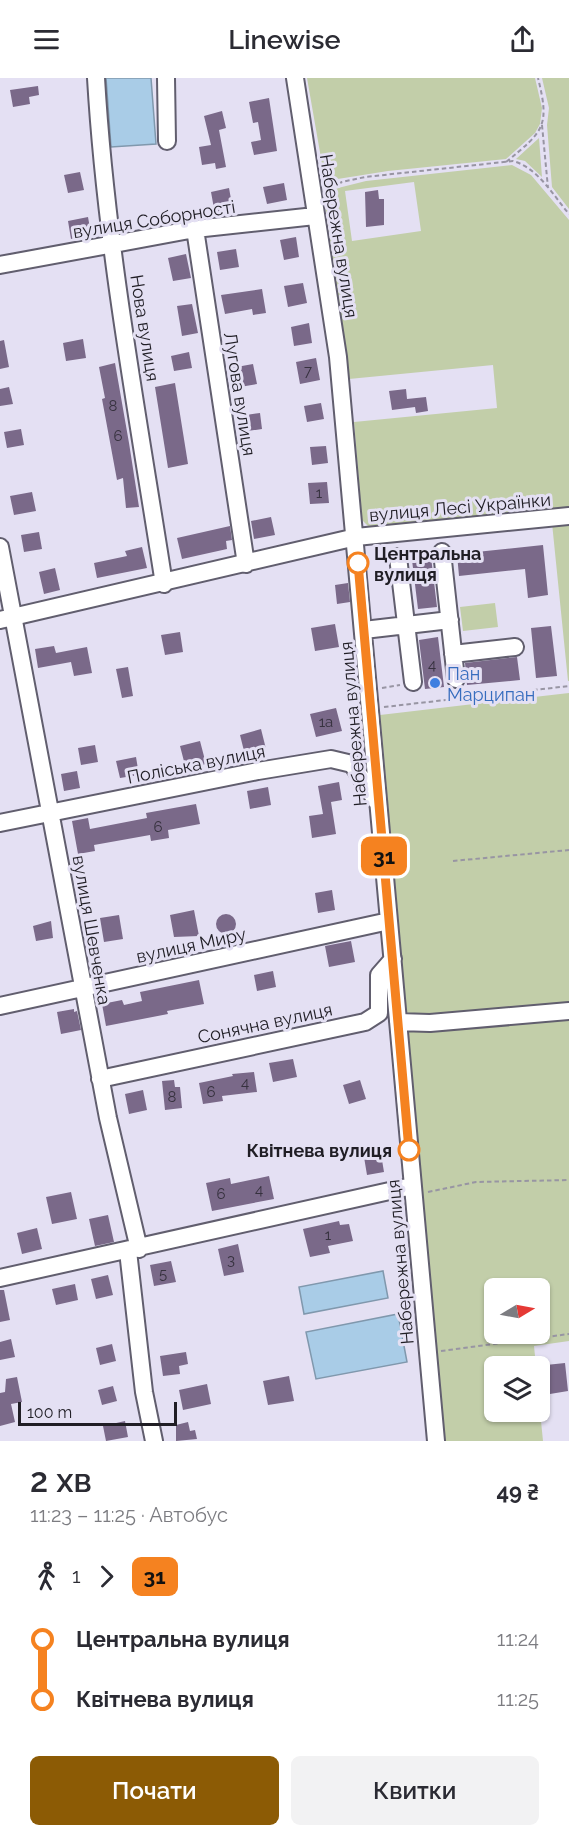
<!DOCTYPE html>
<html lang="uk">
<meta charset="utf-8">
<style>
:root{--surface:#fff;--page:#f2f2f3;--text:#2b2b33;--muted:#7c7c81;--accent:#8c5b05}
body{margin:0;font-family:Raleway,sans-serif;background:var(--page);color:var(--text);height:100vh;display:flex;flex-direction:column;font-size:22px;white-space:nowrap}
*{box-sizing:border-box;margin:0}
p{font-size:20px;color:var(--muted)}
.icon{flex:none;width:33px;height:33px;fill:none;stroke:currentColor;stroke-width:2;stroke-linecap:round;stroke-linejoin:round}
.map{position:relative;height:1363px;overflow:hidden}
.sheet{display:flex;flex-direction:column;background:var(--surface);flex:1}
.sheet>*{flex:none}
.badge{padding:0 12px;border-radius:9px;font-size:21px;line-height:39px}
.needle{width:39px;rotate:80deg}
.tools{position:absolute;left:484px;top:1200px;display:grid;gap:12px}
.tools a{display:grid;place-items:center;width:66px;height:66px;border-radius:9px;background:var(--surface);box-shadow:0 2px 4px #0004;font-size:30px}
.scale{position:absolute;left:18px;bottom:15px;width:159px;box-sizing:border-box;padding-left:6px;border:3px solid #201e25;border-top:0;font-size:16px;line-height:21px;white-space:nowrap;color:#201e25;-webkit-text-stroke:4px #e4e0f3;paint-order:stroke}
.map>.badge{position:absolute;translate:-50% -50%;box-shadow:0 0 0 3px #fff}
.legs{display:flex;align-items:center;gap:9px;height:66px;padding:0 30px;font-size:20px}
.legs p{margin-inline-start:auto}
.head{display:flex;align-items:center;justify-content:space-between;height:102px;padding:0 30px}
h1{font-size:33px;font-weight:600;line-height:45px}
.primary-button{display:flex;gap:12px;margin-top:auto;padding:12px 30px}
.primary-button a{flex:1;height:69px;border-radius:9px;background:var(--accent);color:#fff;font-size:24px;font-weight:600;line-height:69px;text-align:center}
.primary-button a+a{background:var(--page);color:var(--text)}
ul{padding:0 30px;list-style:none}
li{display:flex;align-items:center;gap:21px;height:60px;font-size:22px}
li i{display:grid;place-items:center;width:9px;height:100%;margin:0 8px;background:currentColor}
li i::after{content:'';width:15px;height:15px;margin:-8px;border:4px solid;border-radius:50%;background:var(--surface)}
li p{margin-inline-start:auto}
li:first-child i{background:linear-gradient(#0000 50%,currentColor 0)}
li:last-child i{background:linear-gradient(currentColor 50%,#0000 0)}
header{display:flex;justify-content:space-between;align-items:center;height:78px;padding:0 30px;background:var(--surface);font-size:27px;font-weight:600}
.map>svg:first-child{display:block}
</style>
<header><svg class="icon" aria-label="menu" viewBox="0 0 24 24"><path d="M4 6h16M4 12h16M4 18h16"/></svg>Linewise<svg class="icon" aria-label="share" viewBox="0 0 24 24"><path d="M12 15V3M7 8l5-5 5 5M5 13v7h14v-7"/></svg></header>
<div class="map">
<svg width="569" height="1363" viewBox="0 0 569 1363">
<rect width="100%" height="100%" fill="#e4e0f3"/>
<!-- green -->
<path fill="#c2cea9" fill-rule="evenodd" d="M307 0H535L542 30 540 46 535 55 506 81 388 93 325 103Z
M542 0H569V131L552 109 547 47 549 30Z
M539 60 542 99 525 83 516 81Z
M512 87 531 97 569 142V433L370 450 362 442 354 344 497 330 493 287 349 301 324 120 334 111 366 103ZM414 104 421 153 352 163 345 113Z
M569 443V603H568L552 445Z
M495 525 498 549 463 553 460 529Z
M569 615V1263L534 1268 536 1288H495V1334L540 1333 543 1363H445L380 637ZM495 1210H540V1256H495Z"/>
<!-- water -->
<path fill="#a9cce7" stroke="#8098ad" stroke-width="1.5" d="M106 0H151L156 66 111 69Z
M383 1193 388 1220 304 1236 299 1209Z
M398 1236 407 1284 316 1301 306 1254Z"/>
<!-- building -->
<path fill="#7a6989" d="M38 8 39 17 29 19 30 26 13 29 10 12Z
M269 20 277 73 254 77 251 64 261 62 258 44 253 45 249 24Z
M222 33 226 50 219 52 226 89 216 91 215 85 202 87 199 69 211 67 204 38Z
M80 94 84 112 68 115 64 97Z
M284 105 287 122 267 126 263 109Z
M229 110 233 132 215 136 211 114Z
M378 112 379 121H384V147L366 149 365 114Z
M88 139 91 156 71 161 68 143Z
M296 159 299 179 284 182 280 162Z
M236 171 239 189 220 192 217 174Z
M186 176 191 200 173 203 168 180Z
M303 205 307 225 288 229 284 208Z
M262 211 266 235 253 237 252 231 225 236 221 217Z
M192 226 198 255 182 258 177 228Z
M309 245 312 265 294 268 291 249Z
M83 261 86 280 66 283 63 265Z
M4 262 9 289 0 291V263Z
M189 274 192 290 174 293 171 278Z
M316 280 320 302 300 306 296 284Z
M115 285 129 365 139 429 126 430 123 400 117 402 102 321 105 320 99 289Z
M253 286 257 306 234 310 231 290Z
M175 305 188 386 168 390 155 309Z
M9 309 13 326 0 328V311Z
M406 311 407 321 426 319 428 333 416 335 415 329 392 332 389 313Z
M321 325 324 341 307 344 304 328Z
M260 335 262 351 241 354 239 338Z
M21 351 24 367 7 370 4 354Z
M326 368 328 385 312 387 310 369Z
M327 404 329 425 310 426 308 405Z
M32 414 36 433 14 437 10 418Z
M271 439 275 457 254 461 251 443Z
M230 448 232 462 226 463 227 471 182 481 177 460Z
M39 454 42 471 24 474 21 457Z
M543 467 548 517 528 520 525 491 459 498 457 476Z
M142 469 147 490 97 500 94 485 127 478 125 473Z
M431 479 437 529 418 531 412 482Z
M55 490 60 512 44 516 39 494Z
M348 505 350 524 337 526 335 507Z
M335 546 339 569 315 573 311 550Z
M551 548 557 598 536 600 531 550Z
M180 554 183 574 165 577 161 557Z
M438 559 444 609 425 611 419 562Z
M54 568 56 575 87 569 92 595 74 598 71 584 38 590 35 571Z
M517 579 520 602 467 607 465 585Z
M128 589 133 618 122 620 116 591Z
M336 630 342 653 316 659 310 636Z
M261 651 266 671 245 677 240 657Z
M200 663 206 686 186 691 180 668Z
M95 667 98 684 81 687 78 670Z
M136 679 139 697 120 700 116 683Z
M77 693 80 710 64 713 61 696Z
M339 704 342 722 331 724 336 756 312 760 309 738 323 736 318 708Z
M268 709 271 727 250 731 247 713Z
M196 726 200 746 168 752 169 760 151 763 150 757 94 767 95 773 78 776 72 743 88 740 90 751 147 740 146 735Z
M332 812 335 832 318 835 315 815Z
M194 832 199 858 174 859 170 837Z
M216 846a10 10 0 1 1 20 0a10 10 0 1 1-20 0Z
M119 837 123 861 104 864 100 840Z
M51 843 53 860 36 863 33 848Z
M351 863 355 884 329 889 325 868Z
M273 893 276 909 257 913 254 897Z
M199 902 204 926 167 933 168 936 106 948 102 926 122 922 124 927 142 923 140 914Z
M74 931V934L77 933 81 952 61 956 57 934Z
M293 981 297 999 273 1004 269 985Z
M254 994 257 1014 222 1018 223 1023 203 1026 199 1005 233 998 232 996Z
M174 1002 175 1009H180L182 1030 165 1032 162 1003Z
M360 1002 366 1021 349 1026 343 1007Z
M143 1012 147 1032 129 1036 125 1016Z
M381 1076 384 1094 367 1097 364 1079Z
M269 1098 274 1121 212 1133 206 1105 230 1100 231 1106Z
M71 1114 77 1141 52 1146 46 1119Z
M108 1137 114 1164 95 1168 89 1141Z
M339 1143 340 1147 349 1146 353 1163 328 1168 330 1175 310 1179 303 1151Z
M37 1150 42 1171 22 1176 17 1155Z
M238 1166 244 1194 224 1198 218 1171Z
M171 1183 176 1204 154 1208 150 1187Z
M108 1197 113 1217 96 1221 91 1201Z
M75 1206 78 1222 56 1227 52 1211Z
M0 1212H4L10 1242 0 1244Z
M11 1261 15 1279 0 1282V1264Z
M112 1266 116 1283 100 1287 96 1270Z
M186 1274 188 1286 179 1288 180 1296 163 1298 160 1278Z
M565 1285 568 1313 550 1316 546 1287Z
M289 1298 294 1323 268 1327 263 1303Z
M17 1299 22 1324 11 1326 15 1344 0 1348V1315L5 1314 6 1301Z
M207 1306 211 1326 183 1332 179 1312Z
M113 1308 117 1323 102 1327 98 1312Z
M125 1343 128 1359 106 1363 103 1348Z
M188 1344 190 1353 195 1352 197 1361 176 1363V1347Z"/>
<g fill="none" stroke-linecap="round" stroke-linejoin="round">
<!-- minor casing -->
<g stroke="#615e6e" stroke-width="20">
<path id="minor" d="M96 0C106 170 138 338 164 506
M166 0 167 63
M295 0 338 279 436 1363
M195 151 246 486
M0 187 195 151 315 138
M0 469 108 1040 139 1171
M442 474 456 601
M398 479 413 604
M0 542 356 459 569 438
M364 552 450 542
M453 576 515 569
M0 745 258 693 331 681 352 686 377 724
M0 928 389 843
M398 944 430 945 569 933
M100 1001 365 944 379 935V897L393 881
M128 1173 144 1314 154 1363
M0 1200 412 1108"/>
</g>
<!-- path -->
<path stroke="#9895a3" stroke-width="2" stroke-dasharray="4.5 3" stroke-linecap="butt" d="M542 47 548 110
M506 84C544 53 550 48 538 0
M325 113 342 104 365 99 513 83C538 90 553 117 569 136
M382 610 400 607
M384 629 569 608
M453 783 569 772
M428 1114 476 1104 569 1102
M441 1273 569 1256"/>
<!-- minor -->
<use href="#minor" stroke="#fff" stroke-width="16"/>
</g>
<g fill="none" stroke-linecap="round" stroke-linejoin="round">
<!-- line-1 casing -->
<g stroke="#fff" stroke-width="14">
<path id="line-1" d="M358 485 409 1072"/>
</g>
<!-- line-1 -->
<use href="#line-1" stroke="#f58220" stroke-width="9"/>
</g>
<!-- markers -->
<g fill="#fff" stroke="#f58220" stroke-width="3">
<circle cx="358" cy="485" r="10"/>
<circle cx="409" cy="1072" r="10"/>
</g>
<circle fill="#3f7fe0" stroke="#e4e0f3" stroke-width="2" cx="435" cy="605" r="6"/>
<g text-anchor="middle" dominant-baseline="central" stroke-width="6" stroke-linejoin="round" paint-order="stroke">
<!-- number labels -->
<g font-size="15" fill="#36313e">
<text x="308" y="293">7</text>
<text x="113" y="328">8</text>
<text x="118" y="358">6</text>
<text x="319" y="415">1</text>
<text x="432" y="587">4</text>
<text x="326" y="644">1а</text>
<text x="158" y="749">6</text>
<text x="245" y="1005">4</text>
<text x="211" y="1014">6</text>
<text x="172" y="1019">8</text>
<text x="259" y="1112">4</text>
<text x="221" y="1116">6</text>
<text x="328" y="1157">1</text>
<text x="231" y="1182">3</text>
<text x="163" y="1196">5</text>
</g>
<!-- street labels -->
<g font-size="18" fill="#201e25" stroke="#e4e0f3">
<text transform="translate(154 141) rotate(-9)">вулиця Соборності</text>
<text transform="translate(339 158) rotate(81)">Набережна вулиця</text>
<text transform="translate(145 250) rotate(81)">Нова вулиця</text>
<text transform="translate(240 316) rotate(81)">Лугова вулиця</text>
<text transform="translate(460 429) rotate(-5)">вулиця Лесі Українки</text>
<text transform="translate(353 646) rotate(-95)">Набережна вулиця</text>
<text transform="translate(196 686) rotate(-11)">Поліська вулиця</text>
<text transform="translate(92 852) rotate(80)">вулиця Шевченка</text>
<text transform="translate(191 867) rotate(-12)">вулиця Миру</text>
<text transform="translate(265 945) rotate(-12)">Сонячна вулиця</text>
<text transform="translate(400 1184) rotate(-95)">Набережна вулиця</text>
</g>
<!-- stop labels -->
<g font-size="18" font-weight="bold" fill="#201e25" stroke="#e4e0f3" text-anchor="start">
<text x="374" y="475">Центральна<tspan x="374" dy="21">вулиця</tspan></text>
<text x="392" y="1072" text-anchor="end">Квітнева вулиця</text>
</g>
<!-- shop labels -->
<g font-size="18" fill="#366cbe" stroke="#e4e0f3" text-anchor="start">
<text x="447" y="595">Пан<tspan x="447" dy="21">Марципан</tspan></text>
</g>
</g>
</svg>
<div class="tools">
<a><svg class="needle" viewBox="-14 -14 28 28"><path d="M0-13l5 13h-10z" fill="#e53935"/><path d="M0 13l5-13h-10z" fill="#7c7c81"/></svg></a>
<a><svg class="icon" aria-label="layers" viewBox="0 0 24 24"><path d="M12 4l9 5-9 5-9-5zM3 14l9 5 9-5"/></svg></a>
</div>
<div class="scale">100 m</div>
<b class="badge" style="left:384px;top:778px;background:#f58220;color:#111">31</b>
</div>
<section class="sheet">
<div class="head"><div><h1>2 хв</h1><p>11:23 – 11:25 · Автобус</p></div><b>49 ₴</b></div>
<div class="legs"><svg class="icon" aria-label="walk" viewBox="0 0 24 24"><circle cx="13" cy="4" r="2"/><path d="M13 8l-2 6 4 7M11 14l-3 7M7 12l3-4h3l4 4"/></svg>1<svg class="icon" aria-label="forward" viewBox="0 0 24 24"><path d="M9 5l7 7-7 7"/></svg><b class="badge" style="background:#f58220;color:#111">31</b></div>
<ul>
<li><i style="color:#f58220"></i><b>Центральна вулиця</b><p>11:24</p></li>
<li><i style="color:#f58220"></i><b>Квітнева вулиця</b><p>11:25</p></li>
</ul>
<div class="primary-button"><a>Почати</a><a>Квитки</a></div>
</section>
